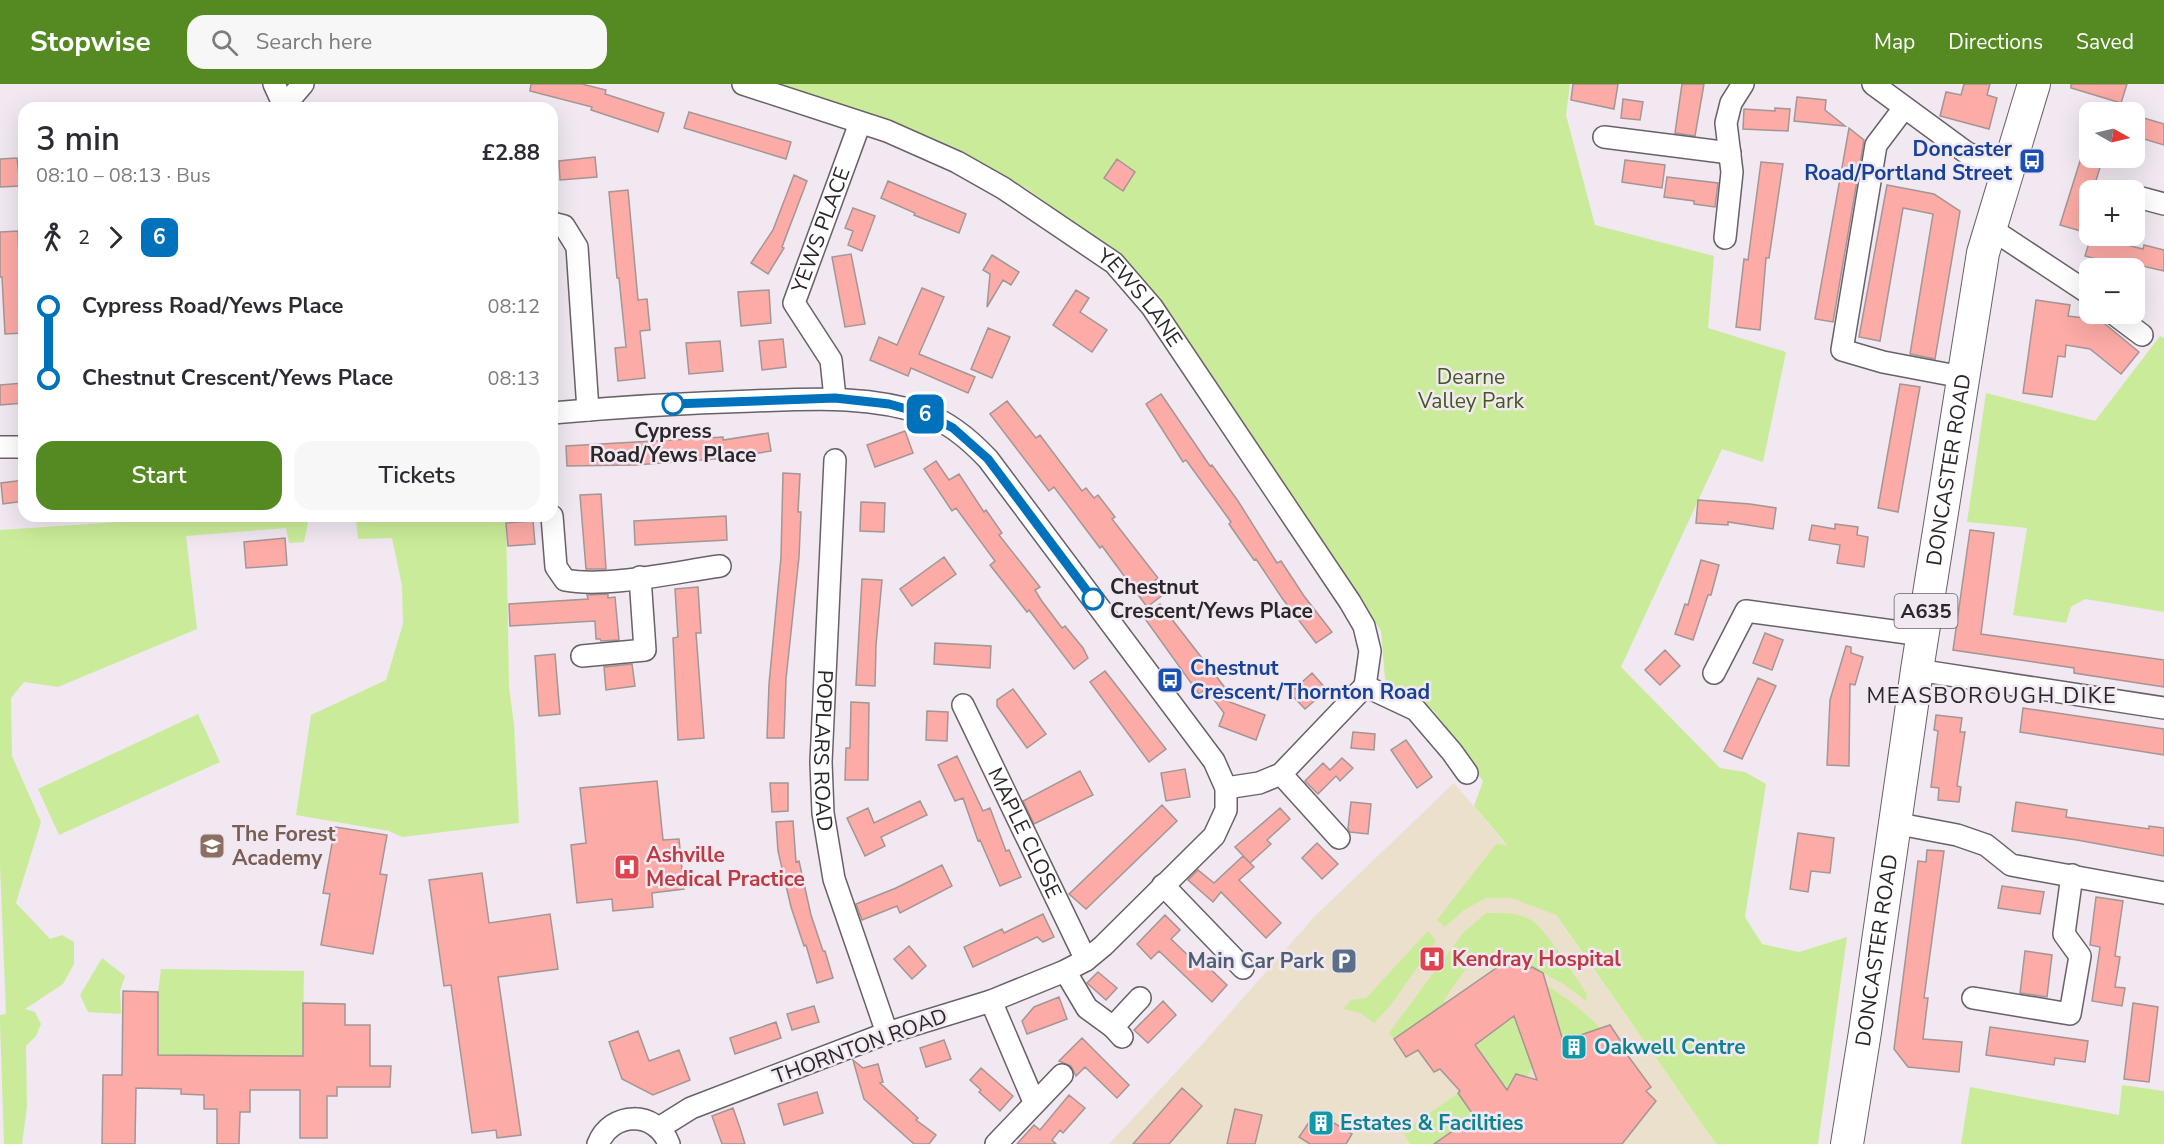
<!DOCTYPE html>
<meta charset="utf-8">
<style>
:root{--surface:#fff;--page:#f7f7f7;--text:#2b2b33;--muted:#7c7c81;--accent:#558a23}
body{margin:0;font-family:"Nunito Sans",sans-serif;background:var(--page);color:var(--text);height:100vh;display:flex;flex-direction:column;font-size:22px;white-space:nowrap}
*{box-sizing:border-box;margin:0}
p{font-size:20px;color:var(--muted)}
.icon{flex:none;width:33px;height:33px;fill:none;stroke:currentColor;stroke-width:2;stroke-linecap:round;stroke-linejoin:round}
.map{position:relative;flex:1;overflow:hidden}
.drawer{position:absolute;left:18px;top:18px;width:540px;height:420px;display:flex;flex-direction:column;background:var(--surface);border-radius:18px;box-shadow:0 6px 24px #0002}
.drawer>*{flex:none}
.badge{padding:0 12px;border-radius:9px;font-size:21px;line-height:39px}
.needle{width:39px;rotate:98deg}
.buttons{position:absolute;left:2079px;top:18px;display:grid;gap:12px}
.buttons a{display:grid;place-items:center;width:66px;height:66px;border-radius:12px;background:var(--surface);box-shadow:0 6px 24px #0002;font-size:30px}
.map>.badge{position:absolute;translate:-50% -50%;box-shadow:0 0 0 3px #fff}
.legs{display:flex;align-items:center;gap:9px;height:66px;padding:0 18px;font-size:20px}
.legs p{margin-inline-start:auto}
.headline{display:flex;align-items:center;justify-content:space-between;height:102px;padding:0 18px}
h1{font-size:33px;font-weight:600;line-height:45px}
.button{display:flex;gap:12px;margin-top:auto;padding:12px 18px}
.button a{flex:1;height:69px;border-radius:18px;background:var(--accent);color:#fff;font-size:24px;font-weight:600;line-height:69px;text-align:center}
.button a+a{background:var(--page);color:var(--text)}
ul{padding:0 18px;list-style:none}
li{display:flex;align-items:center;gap:21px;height:72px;font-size:22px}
li i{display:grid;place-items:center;width:9px;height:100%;margin:0 8px;background:currentColor}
li i::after{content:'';width:15px;height:15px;margin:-8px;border:4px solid;border-radius:50%;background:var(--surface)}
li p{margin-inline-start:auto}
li:first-child i{background:linear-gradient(#0000 50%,currentColor 0)}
li:last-child i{background:linear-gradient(currentColor 50%,#0000 0)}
header{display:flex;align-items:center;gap:36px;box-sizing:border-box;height:84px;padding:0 30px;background:var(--accent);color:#fff}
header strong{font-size:28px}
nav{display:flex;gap:33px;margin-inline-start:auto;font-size:21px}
.search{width:420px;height:54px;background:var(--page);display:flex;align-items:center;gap:15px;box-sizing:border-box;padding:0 21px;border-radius:18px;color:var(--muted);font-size:22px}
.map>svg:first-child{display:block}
</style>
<header>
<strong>Stopwise</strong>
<div class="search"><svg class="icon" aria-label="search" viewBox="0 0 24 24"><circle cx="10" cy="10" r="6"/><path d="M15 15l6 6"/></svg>Search here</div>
<nav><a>Map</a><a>Directions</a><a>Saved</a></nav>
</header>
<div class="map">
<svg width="2164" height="1060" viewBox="0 0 2164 1060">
<rect width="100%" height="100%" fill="#f1e8f1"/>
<!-- medical -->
<path fill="#ebe0cc" d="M1454 699 1507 762 1716 1060H1109L1206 956 1315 832Z"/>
<!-- green -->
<path fill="#caec9a" d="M780 0H1570L1566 31 1595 141 1714 172 1708 244 1786 268 1763 378 1722 365 1621 583 1720 684 1745 688 1766 700 1745 833 1762 860 1799 868 1847 853 1818 1060H1716L1556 831 1512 814H1486L1464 826 1445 843 1437 836 1496 760 1507 761 1474 722 1483 697 1433 626 1385 595 1381 547 1196 267 1120 172 1026 104 899 42Z
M2160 252 2164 254V528L2085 515 2071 523 2066 539 2013 531 2027 444 1967 438 1986 309 2095 337Z
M209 432H304L308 440 304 458 289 459 286 444 186 452 197 545 58 603 24 598 11 614 12 672 41 738 16 819 50 855 62 851 74 858V880L63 900 25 925 35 928 41 940 36 952 26 962 27 1023 22 1060H4L0 939V931L6 930 0 781V446Z
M365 432H506L509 603 514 641 519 739 402 753 389 747 296 731 311 631 386 596 403 540 402 502 392 454 358 455 356 437Z
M198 630 220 678 59 751 38 705Z
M1486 829C1501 829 1518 828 1531 836 1548 847 1574 892 1587 910L1586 917 1565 901 1532 883 1526 887 1515 871 1492 886 1485 878 1478 877 1470 879 1444 916 1446 919 1394 955 1389 949 1463 849Z
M1428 847 1436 857 1390 922 1374 939 1360 929 1343 925 1351 916 1366 914Z
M102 874 125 892 120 907 121 930 88 928 80 911Z
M161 885 304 887 302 996 282 972 175 971 158 994V908Z
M1540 898C1563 910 1581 925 1600 944L1563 957 1551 916Z
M1514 932 1532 983 1527 993 1516 990 1507 1006 1475 961Z
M2122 1001 2164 1007V1060H1961L1970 1003 2119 1031Z
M1458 1009 1474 1032 1445 1060H1410L1403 1048Z"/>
<!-- building -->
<path fill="#fcaba6" stroke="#a39695" stroke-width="1.5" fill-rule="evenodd" d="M531 0H582L606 6 605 10 664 29 658 48 591 26 592 23 530 7Z
M1573 0H1618L1614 25 1571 16Z
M1682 0H1704L1695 52 1675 49Z
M1964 0H1990L1987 11 1997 14 1989 45 1940 32 1946 8 1961 11Z
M2071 0H2127L2121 19 2071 4Z
M1797 13 1826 16 1825 26 1845 42 1794 37Z
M1623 15 1643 18 1640 36 1621 34Z
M1775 24 1790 25 1788 47 1743 45 1744 25 1775 27Z
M689 28 791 58 786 75 684 44Z
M2137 32 2164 40V61L2134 52Z
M1849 44 1864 56 1833 238 1815 235Z
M595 73 597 93 560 96 559 77Z
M17 74 20 102 0 103V75Z
M2081 74H2103L2093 106H2090V119L2081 147 2060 141Z
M1117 75 1135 88 1123 107 1104 94Z
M1625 76 1665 81 1662 104 1622 98Z
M1761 78 1783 80 1769 174H1766L1760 246 1736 243 1744 175 1748 176Z
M794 91 807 97 782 163 784 164 768 190 751 179 773 146Z
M1667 93 1718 99 1715 123 1694 120V117L1664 113Z
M888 97 966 130 959 149 914 131 915 129 881 114Z
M1887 101 1934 110 1960 127 1935 275 1910 270 1933 130 1903 124 1880 257 1859 253Z
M628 106 638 216 647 215 650 246 640 247 645 294 618 297 615 264 626 263 619 194H617L609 108Z
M853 124 875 132 862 167 848 161 853 147 845 144Z
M18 147 20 204H23L24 249 5 250 2 193H0V148Z
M2091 152 2143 165 2144 161 2164 166V187L2125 178 2124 182 2085 172Z
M851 170 865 240 845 243 832 173Z
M992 171 1019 188 1011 201 1003 196 987 223 990 190 983 186Z
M922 204 944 213 919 270 975 293 968 309 911 284 908 292 870 276 879 253 897 261Z
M769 206 771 239 741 242 738 208Z
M1076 206 1089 214 1080 228 1107 246 1092 268 1053 241Z
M2036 216 2070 221 2068 232 2100 236 2139 268 2121 290 2090 265 2066 261 2065 273 2058 272 2052 313 2023 309Z
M988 244 1010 253 992 294 971 285Z
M783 255 786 283 762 286 759 257Z
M720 257 723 287 689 290 686 259Z
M23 299 24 319 0 321V301Z
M1900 300 1920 303 1898 428 1878 424Z
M1161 310 1210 382 1212 381 1238 417 1277 479 1281 477 1304 512 1332 548 1316 559 1282 514 1256 475 1254 476 1229 440 1231 438 1186 376 1183 378 1146 320Z
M1007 317 1036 354 1040 351 1082 407 1086 404 1094 414 1098 411 1115 433 1112 435 1158 494 1154 497 1164 510 1147 523 1102 462 1100 464 1054 403 1049 407 990 330Z
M905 347 913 369 875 383 867 361Z
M768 349 771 367 728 374 635 381 567 382 566 362 723 353V356Z
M936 377 949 396 959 390 984 428 986 426 1002 449 999 451 1040 503 1035 506 1041 516 1062 544 1065 542 1083 564 1088 574 1074 585 1029 526 1027 528 990 481 995 477 956 424 952 427 924 385Z
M783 389 800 390 798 428H801L799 473 786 595 784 654H767L769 600 781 473Z
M24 396V417L3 420 1 399Z
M601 410 606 485H586L580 411Z
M1698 416 1750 420 1776 424 1773 445 1728 438V441L1696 439Z
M861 418 885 419 884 448 860 447Z
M726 432 727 456 635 461 634 437Z
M533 437 535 460 508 462 506 439Z
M1835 440 1858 443 1857 451 1868 453 1864 483 1837 479 1840 461 1809 456 1812 441 1835 445Z
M1970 446 1994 449 1981 550 2164 576V603L2074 589V584L1953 566Z
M285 454 287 481 246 484 244 458Z
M944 473 956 490 912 522 900 505Z
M1701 476 1719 481 1711 511H1708L1693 556 1675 550 1685 520 1688 521Z
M862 495 882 496 876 561 875 602 856 601Z
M698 503 701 549H696L704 654 678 656 673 554 678 553 675 505Z
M608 510V514L615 513 619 556 601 557 600 555H596L595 537 510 542 509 520 588 515 587 511Z
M1160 520 1226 605 1216 613 1265 631 1256 656 1219 642 1224 629 1206 605 1199 610 1143 532Z
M1765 549 1783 556 1772 586 1753 579Z
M935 559 991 562 990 584 934 580Z
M1846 562 1851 563V569L1863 573 1855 601 1850 600 1849 682 1827 681 1830 616Z
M1665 566 1680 582 1660 601 1645 586Z
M555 570 560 630 539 632 535 572Z
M632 580 635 602 606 606 604 583Z
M1105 587 1166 665 1149 678 1090 598Z
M1312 589 1327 606 1305 625 1290 609Z
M1758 594 1776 602 1742 675 1724 667Z
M1013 605 1046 650 1027 664 997 622V616Z
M851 618 869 619 868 696H845L846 664H850Z
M2023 624 2164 645V671L2020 648Z
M927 627 948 628 947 657 926 656Z
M1936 631 1962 634 1960 648H1965L1957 702 1961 703 1959 718 1938 716 1939 704 1931 703 1938 647 1934 646Z
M1353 648 1375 650 1374 666 1351 664Z
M1406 656 1432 693 1417 704 1391 666Z
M957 672 983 727 990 724 1006 767 1009 766 1021 793 1000 802 980 756 978 757 963 714 955 717 938 681Z
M1342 674 1353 684 1340 697 1336 692 1318 710 1305 697 1323 679 1330 686Z
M1185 685 1190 713 1166 717 1161 689Z
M1080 687 1093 711 1034 740 1023 717Z
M657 697 663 756 679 755 684 805 652 809 653 823 613 827 612 815 577 819 571 761 586 759 580 704Z
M770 699H788V727L772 728Z
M920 717 927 731 881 753 885 762 865 772 847 734 868 724 874 739Z
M1351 718 1371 720 1368 750 1350 748 1348 744Z
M2016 718 2067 726 2066 733 2149 745V742L2164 744V772L2077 756 2012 747Z
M1162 721 1177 737 1086 825 1069 810Z
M1280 724 1290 735 1267 756 1271 760 1250 779 1235 763Z
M793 737 796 778 799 777 811 831 823 867H825L833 894 817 899 806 861 804 862 791 823 778 767 776 738Z
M335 743 387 751 380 790 387 791 373 870 321 861 330 810 323 809Z
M1798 749 1834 754 1830 789 1811 787 1808 808 1790 805Z
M1317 759 1338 780 1322 795 1302 774Z
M1927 766 1944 767 1924 914H1928L1923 955 1962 958 1959 988 1908 983 1894 965 1918 777 1926 778Z
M1243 772 1254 783 1239 796 1281 839 1266 854 1221 808 1213 818 1188 796 1198 786 1214 799Z
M942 781 952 802 900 829 897 822 862 836 856 820 896 804Z
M482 789 489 839 550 830 558 885 498 893 521 1051 497 1054 496 1046 472 1049 451 901 444 902 429 796Z
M2002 802 2044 808 2040 830 1998 824Z
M2096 813 2123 817 2115 872 2120 873 2115 903 2125 904 2122 922 2092 917 2100 863 2090 861Z
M1043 830 1054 853 1043 858 1037 853 973 883 964 863 1002 845 1004 849Z
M1165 831 1180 846 1171 855 1198 881 1202 877 1227 901 1212 918 1159 867 1151 875 1137 860Z
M909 862 926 882 912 895 894 875Z
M2025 867 2052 871 2047 913 2020 909Z
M1515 871 1526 887 1532 883 1543 889 1563 957 1610 941 1622 959 1620 961 1651 1003 1646 1007 1656 1017 1622 1060H1434L1474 1032 1458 1009 1460 1007 1440 985 1434 988 1418 966 1406 973 1394 955ZM1514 932 1537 996 1516 990 1507 1006 1475 961Z
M1098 888 1117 904 1106 916 1087 899Z
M123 907 158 908V971L303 972V919L345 920V941H370V982H391L390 1003H337V1012H327V1054H300V1006H250V1028H240L239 1060H217V1025H204V1011L181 1010V1005L136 1004 135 1060H102L103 991H122Z
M1059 913 1067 935 1027 950 1022 937 1034 923Z
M1163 917 1176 931 1148 959 1134 946Z
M2133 919 2158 923 2149 998 2124 995Z
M814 922 819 938 792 946 787 930Z
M776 938 781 954 735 970 730 954Z
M1990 943 2088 957 2085 978 2055 974 2054 981 1986 971Z
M638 947 649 977 679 966 690 996 653 1011 622 995 609 958Z
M1082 954 1129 1001 1117 1014 1085 983 1076 992 1071 982 1059 977Z
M944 956 951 975 926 983 920 964Z
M853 976 863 984 878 980 883 998 880 999 918 1034 916 1036 936 1051 929 1060H914L864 1015Z
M981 984 1013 1012 1000 1027 979 1008 981 1006 970 996Z
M1182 1004 1202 1022 1169 1060H1133Z
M817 1008 823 1029 784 1041 778 1020Z
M1069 1011 1085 1024 1063 1049 1060 1046 1052 1056 1056 1060H1017L1034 1041 1040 1046Z
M733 1024 740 1044 745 1060H722L712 1032Z
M1235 1025 1262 1031 1255 1060H1227Z
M1316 1028 1352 1050 1346 1060H1310L1299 1053Z"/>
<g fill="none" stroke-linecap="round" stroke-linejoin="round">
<!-- minor casing -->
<g stroke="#696169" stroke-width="24">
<g id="minor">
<path d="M274 0 285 24"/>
<path id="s1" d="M743 0 887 47 957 78 1003 104 1114 179 1152 223 1350 518 1364 542 1370 567 1365 602"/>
<path d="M1873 0 1967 69 2008 85"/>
<path d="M285 21 303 0"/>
<path d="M1904 24 1876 61 1842 266 1883 278 1962 293"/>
<path d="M1604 53 1730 69"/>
<path d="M2134 112 2164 120"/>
<path d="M552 139 564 142 577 163 588 326"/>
<path d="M1990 144 2090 210"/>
<path d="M1725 154 1732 88 1726 39 1731 19 1743 0"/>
<path d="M2114 230 2142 251"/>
<path id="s2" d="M835 314 831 276 794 219 860 39"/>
<path d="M552 329C619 323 686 319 753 317 811 315 869 311 925 330 949 338 971 357 988 375L1214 677 1226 704V726L1214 752 1103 862 1086 876 1065 887 991 917 887 949 691 1024 659 1044"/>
<path d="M0 363H24"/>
<path id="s3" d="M835 376 821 678 823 729 834 795 887 949"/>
<path d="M552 432 556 483 565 496C606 504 676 488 720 482"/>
<path d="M582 572 645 566 640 493"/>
<path d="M1917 586 2164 624"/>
<path d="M1714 589 1746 527 1922 551"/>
<path d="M1365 602 1416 626 1452 668 1467 689"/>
<path id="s4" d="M963 621 1086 876"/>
<path d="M1281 690 1339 754"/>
<path d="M1226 704 1259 699 1281 690 1365 602"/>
<path d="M1894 739 1957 751 1986 761 2011 781 2164 809"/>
<path d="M1163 801 1243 884"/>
<path d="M1065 887 1087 924 1113 943"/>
<path d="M1973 914 2070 930 2080 872 2064 850 2072 791"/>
<path d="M991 917 1034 1018"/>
<path d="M1122 953 1113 943 1140 914"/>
<path d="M598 1060C611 1027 656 1026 669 1060"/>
<path d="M996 1060 1062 991"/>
</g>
</g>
<!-- highway casing -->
<g stroke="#696169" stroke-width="34">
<g id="highway">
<path id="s5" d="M1847 1060 1865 948 1917 586 1983 169 2034 0"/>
</g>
</g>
<!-- minor -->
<use href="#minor" stroke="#fff" stroke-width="21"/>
<!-- highway -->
<use href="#highway" stroke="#fff" stroke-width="32"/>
</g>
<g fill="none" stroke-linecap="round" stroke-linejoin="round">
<!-- line-1 casing -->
<g stroke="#fff" stroke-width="14">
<path id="line-1" d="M673 320 835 314 889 320 928 331 953 344 988 375 1093 515"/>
</g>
<!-- line-1 -->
<use href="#line-1" stroke="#0072bc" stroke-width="9"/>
</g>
<!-- icons -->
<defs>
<g id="bus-square" transform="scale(1.35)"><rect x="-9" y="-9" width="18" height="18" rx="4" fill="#1a4fb4" stroke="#f1e8f1"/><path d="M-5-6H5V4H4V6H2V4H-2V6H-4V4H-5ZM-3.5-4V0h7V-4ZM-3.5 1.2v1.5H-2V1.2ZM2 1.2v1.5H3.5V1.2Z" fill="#fff"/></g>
<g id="school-square" transform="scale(1.35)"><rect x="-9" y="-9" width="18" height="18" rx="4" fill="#8d6e63" stroke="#f1e8f1"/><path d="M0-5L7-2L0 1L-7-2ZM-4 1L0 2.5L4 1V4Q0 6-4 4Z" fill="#fff"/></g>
<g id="hospital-square" transform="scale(1.35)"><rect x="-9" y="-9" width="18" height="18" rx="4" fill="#e0444e" stroke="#f1e8f1"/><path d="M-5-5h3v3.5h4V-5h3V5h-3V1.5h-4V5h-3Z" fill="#fff"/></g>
<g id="parking-square" transform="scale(1.35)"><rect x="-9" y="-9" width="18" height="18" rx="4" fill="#5c6f8a" stroke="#f1e8f1"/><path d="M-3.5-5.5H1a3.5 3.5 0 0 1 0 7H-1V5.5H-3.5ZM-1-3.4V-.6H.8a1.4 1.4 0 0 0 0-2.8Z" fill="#fff"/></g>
<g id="building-square" transform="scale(1.35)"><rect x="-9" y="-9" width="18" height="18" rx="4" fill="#0f9aa8" stroke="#f1e8f1"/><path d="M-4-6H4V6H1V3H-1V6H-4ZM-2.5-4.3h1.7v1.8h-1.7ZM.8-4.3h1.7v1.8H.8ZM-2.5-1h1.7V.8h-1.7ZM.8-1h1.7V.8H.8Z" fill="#fff"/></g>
</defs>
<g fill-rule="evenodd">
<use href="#bus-square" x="2032" y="77"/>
<use href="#bus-square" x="1170" y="596"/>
<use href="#school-square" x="212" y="762"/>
<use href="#hospital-square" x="627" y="783"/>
<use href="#hospital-square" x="1432" y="875"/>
<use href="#parking-square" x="1344" y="877"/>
<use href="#building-square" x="1574" y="963"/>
<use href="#building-square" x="1321" y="1039"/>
</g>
<!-- markers -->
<g fill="#fff" stroke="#0072bc" stroke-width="3">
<circle cx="673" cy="320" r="10"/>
<circle cx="1093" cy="515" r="10"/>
</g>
<g text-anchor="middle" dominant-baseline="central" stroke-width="5" stroke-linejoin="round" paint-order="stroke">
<!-- shield labels -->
<rect fill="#f1e8f1" stroke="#666065" stroke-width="1.5" x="1894.5" y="510" width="63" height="34" rx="4.5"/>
<g font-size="20" font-weight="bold" fill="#2a2629">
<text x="1926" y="527">A635</text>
</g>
<!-- transit labels -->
<g font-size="21" font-weight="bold" fill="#164399" stroke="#f1e8f1" text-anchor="end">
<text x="2012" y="65">Doncaster<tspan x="2012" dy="24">Road/Portland Street</tspan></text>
<text x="1190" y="584" text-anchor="start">Chestnut<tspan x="1190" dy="24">Crescent/Thornton Road</tspan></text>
</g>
<!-- street labels -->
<g font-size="21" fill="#2a2629" stroke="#f1e8f1">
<text stroke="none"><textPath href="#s2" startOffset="184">YEWS PLACE</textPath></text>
<text stroke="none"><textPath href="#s1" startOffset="458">YEWS LANE</textPath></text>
<text stroke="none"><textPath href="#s5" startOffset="682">DONCASTER ROAD</textPath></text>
<text stroke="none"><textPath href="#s3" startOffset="291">POPLARS ROAD</textPath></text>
<text stroke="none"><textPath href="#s4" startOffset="142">MAPLE CLOSE</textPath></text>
<text stroke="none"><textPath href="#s5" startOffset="196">DONCASTER ROAD</textPath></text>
<text transform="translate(860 962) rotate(-20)">THORNTON ROAD</text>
</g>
<!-- park labels -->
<g font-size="21" fill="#42581c" stroke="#f1e8f1">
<text x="1471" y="293">Dearne<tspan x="1471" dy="24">Valley Park</tspan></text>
</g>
<!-- stop labels -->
<g font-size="21" font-weight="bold" fill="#2a2629" stroke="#f1e8f1">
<text x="673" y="347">Cypress<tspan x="673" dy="24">Road/Yews Place</tspan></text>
<text x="1110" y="503" text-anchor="start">Chestnut<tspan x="1110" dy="24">Crescent/Yews Place</tspan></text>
</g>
<!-- education labels -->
<g font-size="21" font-weight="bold" fill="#785e54" stroke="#f1e8f1" text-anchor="start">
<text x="232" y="750">The Forest<tspan x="232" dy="24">Academy</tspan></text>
</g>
<!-- health labels -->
<g font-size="21" font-weight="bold" fill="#be3a42" stroke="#f1e8f1" text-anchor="start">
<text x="646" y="771">Ashville<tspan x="646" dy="24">Medical Practice</tspan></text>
<text x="1452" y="875">Kendray Hospital</text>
</g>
<!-- service labels -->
<g font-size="21" font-weight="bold" fill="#4e5e75" stroke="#f1e8f1" text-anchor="end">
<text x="1324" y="877">Main Car Park</text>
</g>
<!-- culture labels -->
<g font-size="21" font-weight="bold" fill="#0d838f" stroke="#f1e8f1" text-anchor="start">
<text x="1594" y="963">Oakwell Centre</text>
<text x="1340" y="1039">Estates &amp; Facilities</text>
</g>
<!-- neighbourhood labels -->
<g font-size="22" letter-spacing="1.5" fill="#2a2629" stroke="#f1e8f1">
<text x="1992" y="612">MEASBOROUGH DIKE</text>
</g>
</g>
</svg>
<div class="buttons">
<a><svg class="needle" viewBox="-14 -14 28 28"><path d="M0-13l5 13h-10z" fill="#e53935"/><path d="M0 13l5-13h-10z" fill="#7c7c81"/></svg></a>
<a>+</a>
<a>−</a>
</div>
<b class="badge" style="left:925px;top:330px;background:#0072bc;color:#fff">6</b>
<section class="drawer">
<div class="headline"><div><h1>3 min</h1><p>08:10 – 08:13 · Bus</p></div><b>£2.88</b></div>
<div class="legs"><svg class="icon" aria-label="walk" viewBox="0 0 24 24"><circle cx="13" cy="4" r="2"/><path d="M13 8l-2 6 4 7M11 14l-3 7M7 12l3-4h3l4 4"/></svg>2<svg class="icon" aria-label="forward" viewBox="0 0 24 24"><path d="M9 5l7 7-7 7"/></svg><b class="badge" style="background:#0072bc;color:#fff">6</b></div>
<ul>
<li><i style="color:#0072bc"></i><b>Cypress Road/Yews Place</b><p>08:12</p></li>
<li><i style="color:#0072bc"></i><b>Chestnut Crescent/Yews Place</b><p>08:13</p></li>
</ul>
<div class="button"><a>Start</a><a>Tickets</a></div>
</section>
</div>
